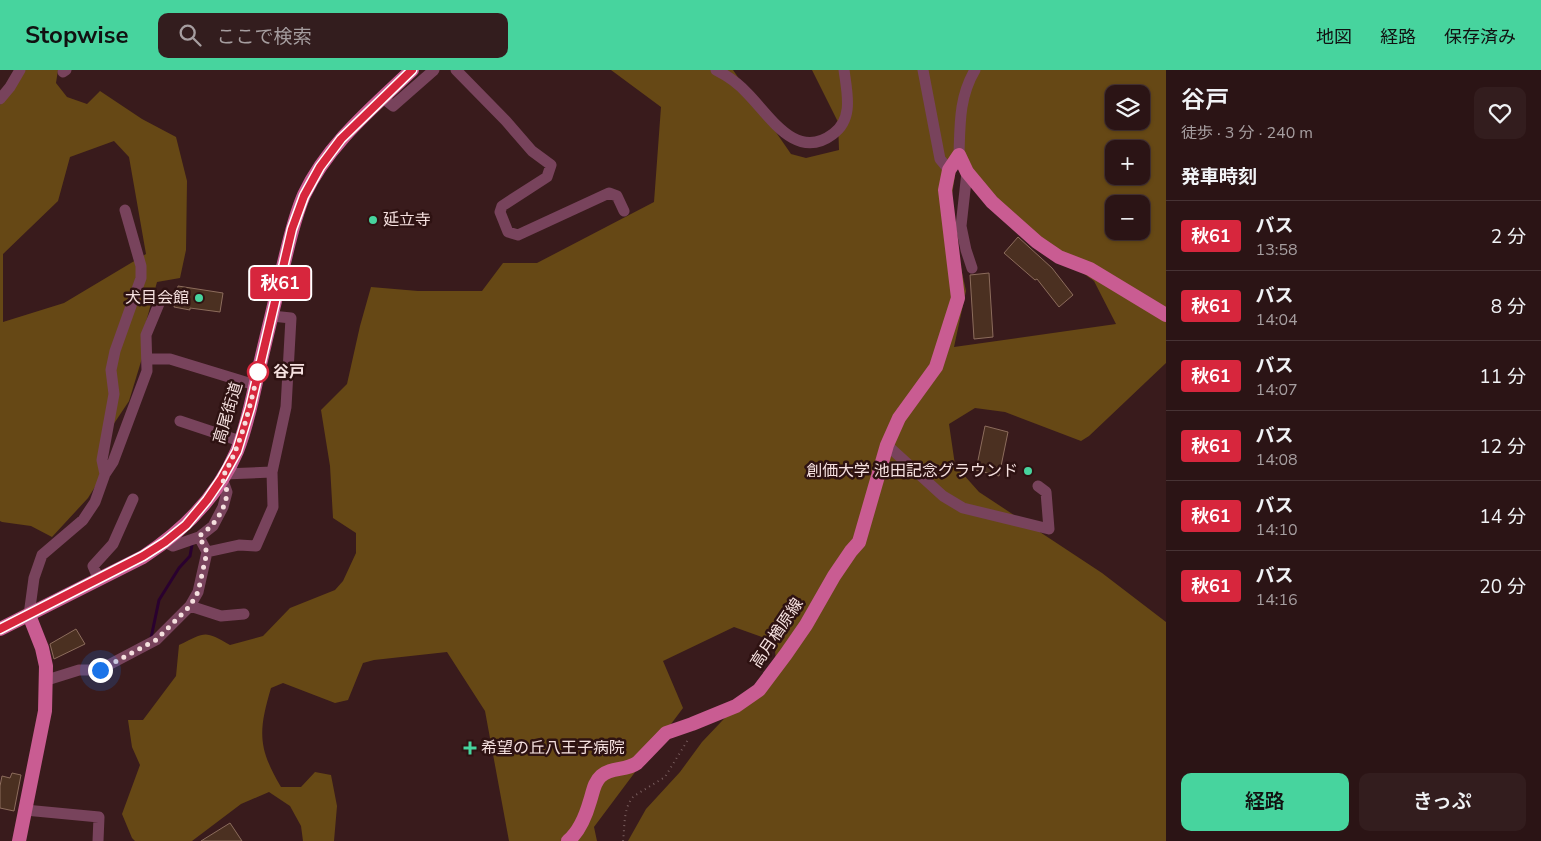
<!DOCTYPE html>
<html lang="ja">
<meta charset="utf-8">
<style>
:root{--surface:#2b1415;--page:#331d1e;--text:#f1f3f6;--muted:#a69ea0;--line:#473334;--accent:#47d49e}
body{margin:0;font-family:"Nunito Sans","Noto Sans JP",sans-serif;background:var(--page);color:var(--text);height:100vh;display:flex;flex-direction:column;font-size:19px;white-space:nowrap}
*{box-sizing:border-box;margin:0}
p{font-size:16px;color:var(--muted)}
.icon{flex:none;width:28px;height:28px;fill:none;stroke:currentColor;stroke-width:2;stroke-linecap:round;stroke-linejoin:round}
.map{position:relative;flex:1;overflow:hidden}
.panel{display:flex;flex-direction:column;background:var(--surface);width:375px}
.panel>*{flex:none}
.badge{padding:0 10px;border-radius:4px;font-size:18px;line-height:32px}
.buttons{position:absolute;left:1105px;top:15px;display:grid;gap:10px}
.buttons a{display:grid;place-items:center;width:45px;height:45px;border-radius:10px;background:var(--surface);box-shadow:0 1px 4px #0004,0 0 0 1px var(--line);font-size:25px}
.you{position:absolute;width:25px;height:25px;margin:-12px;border:4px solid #fff;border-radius:50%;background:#1a73e8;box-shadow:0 0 0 8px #1a73e833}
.map>.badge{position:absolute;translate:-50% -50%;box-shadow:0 0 0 2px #fff}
h2{padding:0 15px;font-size:19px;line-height:45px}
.round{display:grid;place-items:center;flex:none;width:52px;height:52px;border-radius:10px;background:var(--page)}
.head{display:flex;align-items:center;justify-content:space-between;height:85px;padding:0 15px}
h1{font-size:24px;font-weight:600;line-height:38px}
.cta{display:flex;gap:10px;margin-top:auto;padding:10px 15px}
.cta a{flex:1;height:58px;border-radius:10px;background:var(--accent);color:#111;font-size:20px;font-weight:600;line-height:58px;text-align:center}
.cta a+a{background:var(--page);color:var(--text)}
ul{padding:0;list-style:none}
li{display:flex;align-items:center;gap:15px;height:70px;padding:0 15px;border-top:1px solid var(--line)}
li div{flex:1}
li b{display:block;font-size:19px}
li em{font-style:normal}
li .badge{min-width:55px;font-weight:700;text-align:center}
header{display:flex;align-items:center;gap:30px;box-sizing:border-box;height:70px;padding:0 25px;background:var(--accent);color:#111}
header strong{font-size:24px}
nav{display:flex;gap:28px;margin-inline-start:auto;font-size:18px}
.search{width:350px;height:45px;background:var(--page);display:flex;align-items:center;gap:12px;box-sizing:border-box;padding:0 18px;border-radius:10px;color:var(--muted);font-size:19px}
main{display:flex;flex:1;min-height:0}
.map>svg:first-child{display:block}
</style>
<header>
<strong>Stopwise</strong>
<div class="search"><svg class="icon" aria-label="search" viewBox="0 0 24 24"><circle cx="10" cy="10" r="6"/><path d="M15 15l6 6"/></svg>ここで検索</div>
<nav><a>地図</a><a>経路</a><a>保存済み</a></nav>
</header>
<main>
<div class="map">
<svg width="1166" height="771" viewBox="0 0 1166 771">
<rect width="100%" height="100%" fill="#391b1c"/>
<!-- green -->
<path fill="#664815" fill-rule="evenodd" d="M21 0H58L56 13 67 27 87 34 100 21 142 49 176 67 187 111 186 180 180 208 157 212 143 263V285L129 331 107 364 103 404 88 428 52 467 31 456 2 452 0 451V35L12 19ZM114 71 129 87 146 184 64 233 3 252V184L58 131 70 87Z
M611 0H733L791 84 806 88 839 80 838 52 812 0H1166V293L1089 366 1081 371 1005 342 975 338 949 354 955 395 979 422 1102 503 1166 552V771H628L646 739 680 702 702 672 739 633 777 606 775 580 765 568 734 557 663 591 683 638 594 757 597 771H509L485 641 447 582 374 590 363 593 348 630 335 633 283 613 271 618C258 662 258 678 281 717H301L315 702 331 705 337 736 334 771H303L301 756 290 736 269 722 241 734 192 771H135L132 768 122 744 140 695 132 677 128 650H143L176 606 179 575C206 562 204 560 230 575L263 566 290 538 335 520 343 511 356 483V463L333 448 330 396 321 340 347 314 360 256 371 217 418 221H482L503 193H537L654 132 661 37ZM1114 24H1141V51H1114ZM1114 79H1141V106H1114ZM957 93 1000 143 1094 211 1116 254 954 277 966 221 960 193 952 125ZM1114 134H1141V161H1114Z"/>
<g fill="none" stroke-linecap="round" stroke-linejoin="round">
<!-- stream -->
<path stroke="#2a012f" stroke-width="3" d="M151 568 159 530 179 498 190 486 192 475"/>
</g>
<!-- building -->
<path fill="#4b3021" stroke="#8c6c5c" d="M1018 167 1052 198 1073 225 1059 237 1037 209 1035 210 1004 183Z
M989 203 993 267 974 269 970 205Z
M178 216 223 223 220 242 190 238V240L174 237Z
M985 356 1008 362 999 406 976 400Z
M76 559 85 574 54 589 50 574Z
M12 703 21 705 14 741 0 738V716L2 706 10 708Z
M230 753 242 771H201Z"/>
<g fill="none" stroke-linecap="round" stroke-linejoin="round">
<!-- path -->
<path stroke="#7a5f5f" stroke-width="2" stroke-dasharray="1 4" stroke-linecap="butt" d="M623 771C625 756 623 737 634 726L665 707 689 668"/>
<!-- minor -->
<path stroke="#78435c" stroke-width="11" d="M456 0 506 51 532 81 551 95 547 107 502 136 500 142 508 162 518 165 609 123 617 126 624 141
M716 0C728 6 738 13 747 23 770 46 796 92 833 64 854 49 847 23 844 0
M923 0 940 89 949 100
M63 2 66 0
M383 28 393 36 434 0
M0 29 10 17 20 0
M959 85C960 54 959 27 975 0
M967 102 961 156 966 180 972 198
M147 289H170L255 315
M180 351 240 371
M887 375 943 426 963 438 1049 459 1046 422 1038 416
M105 404 102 390 114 324 111 300 115 281 141 208V196L125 140
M224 404 272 402
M165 472 173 476 199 467 213 456 223 437 227 422 222 408
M207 482 239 475 256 476 273 437 272 402 286 337 291 248 272 246
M99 510 93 496 113 474 133 429
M190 536 221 546 244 544
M29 545 34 508 42 485 83 450 95 432 105 404 113 392 147 301 146 265 161 229
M47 610 79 600H99L156 570 190 536 198 522 207 482 199 467
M25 740 99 747 98 771"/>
<!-- major -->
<path stroke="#c95c92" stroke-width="14" d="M0 559 143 487C183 461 218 426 237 381 246 359 251 335 256 312 264 276 273 241 281 205 288 178 293 150 304 125 328 74 372 38 412 0
M19 771 45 641 46 596 42 578 29 545
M568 771C580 761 586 745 590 731 593 722 594 712 601 706 611 697 626 701 637 693L666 663 692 654 736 636 759 620 786 584 806 555 834 506 851 481 859 472 887 375 899 348 936 297 958 228 945 120 949 100 959 85 967 102 992 132 1037 172 1059 187 1090 199 1166 245"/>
</g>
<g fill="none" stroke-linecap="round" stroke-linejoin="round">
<!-- line casing -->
<g stroke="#fff" stroke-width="11">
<path id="line" d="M0 559 143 486 165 472 186 455 207 430 222 408 237 381 250 338 292 159 304 126 320 97 341 69 412 0"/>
</g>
<!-- line -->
<use href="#line" stroke="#d7263d" stroke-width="8"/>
<!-- walk -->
<path stroke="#f5e0df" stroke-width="5" stroke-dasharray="0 9" d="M100 600 156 570 190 536 198 522 207 482 199 466C213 457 225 441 227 423 227 419 224 413 222 408 242 374 250 336 259 298L258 302"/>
</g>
<!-- markers -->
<g fill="#47d49e" stroke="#2e1212" stroke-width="2">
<circle cx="373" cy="150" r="5"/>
<circle cx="199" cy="228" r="5"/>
<circle cx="1028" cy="401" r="5"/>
<path d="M467.5 670.5h5v5h5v5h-5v5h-5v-5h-5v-5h5z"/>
</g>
<circle fill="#fff" stroke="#d7263d" stroke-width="2.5" cx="258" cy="302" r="10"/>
<g text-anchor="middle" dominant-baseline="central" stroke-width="5" stroke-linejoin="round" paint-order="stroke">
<!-- poi labels -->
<g font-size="16" fill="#f5e0df" stroke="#2e1212" text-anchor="start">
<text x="383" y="150">延立寺</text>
<text x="189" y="228" text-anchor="end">犬目会館</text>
<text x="1018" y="401" text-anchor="end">創価大学 池田記念グラウンド</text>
<text x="481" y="678">希望の丘八王子病院</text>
</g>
<!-- stop labels -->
<g font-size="16" font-weight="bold" fill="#f5e0df" stroke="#2e1212" text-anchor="start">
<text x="273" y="302">谷戸</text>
</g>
<!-- street labels -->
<g font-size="16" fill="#f5e0df" stroke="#2e1212">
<text transform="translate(228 343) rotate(-73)">高尾街道</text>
<text transform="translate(777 563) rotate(-56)">高月楢原線</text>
</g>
</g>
</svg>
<div class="buttons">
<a><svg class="icon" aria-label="layers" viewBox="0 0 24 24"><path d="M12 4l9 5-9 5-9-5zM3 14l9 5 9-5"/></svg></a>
<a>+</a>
<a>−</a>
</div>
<div class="you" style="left:100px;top:600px"></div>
<b class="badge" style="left:280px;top:213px;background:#d7263d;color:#fff">秋61</b>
</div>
<section class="panel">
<div class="head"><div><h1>谷戸</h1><p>徒歩 · 3 分 · 240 m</p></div><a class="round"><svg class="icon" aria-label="heart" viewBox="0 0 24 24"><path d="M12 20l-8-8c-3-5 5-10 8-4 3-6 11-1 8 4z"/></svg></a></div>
<h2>発車時刻</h2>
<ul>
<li><span class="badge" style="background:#d7263d;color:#fff">秋61</span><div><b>バス</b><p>13:58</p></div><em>2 分</em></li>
<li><span class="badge" style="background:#d7263d;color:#fff">秋61</span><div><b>バス</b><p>14:04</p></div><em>8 分</em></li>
<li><span class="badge" style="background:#d7263d;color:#fff">秋61</span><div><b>バス</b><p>14:07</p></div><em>11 分</em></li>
<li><span class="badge" style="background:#d7263d;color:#fff">秋61</span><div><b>バス</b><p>14:08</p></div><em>12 分</em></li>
<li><span class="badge" style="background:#d7263d;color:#fff">秋61</span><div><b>バス</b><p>14:10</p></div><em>14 分</em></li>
<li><span class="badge" style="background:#d7263d;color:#fff">秋61</span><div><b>バス</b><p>14:16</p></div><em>20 分</em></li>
</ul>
<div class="cta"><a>経路</a><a>きっぷ</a></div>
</section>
</main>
